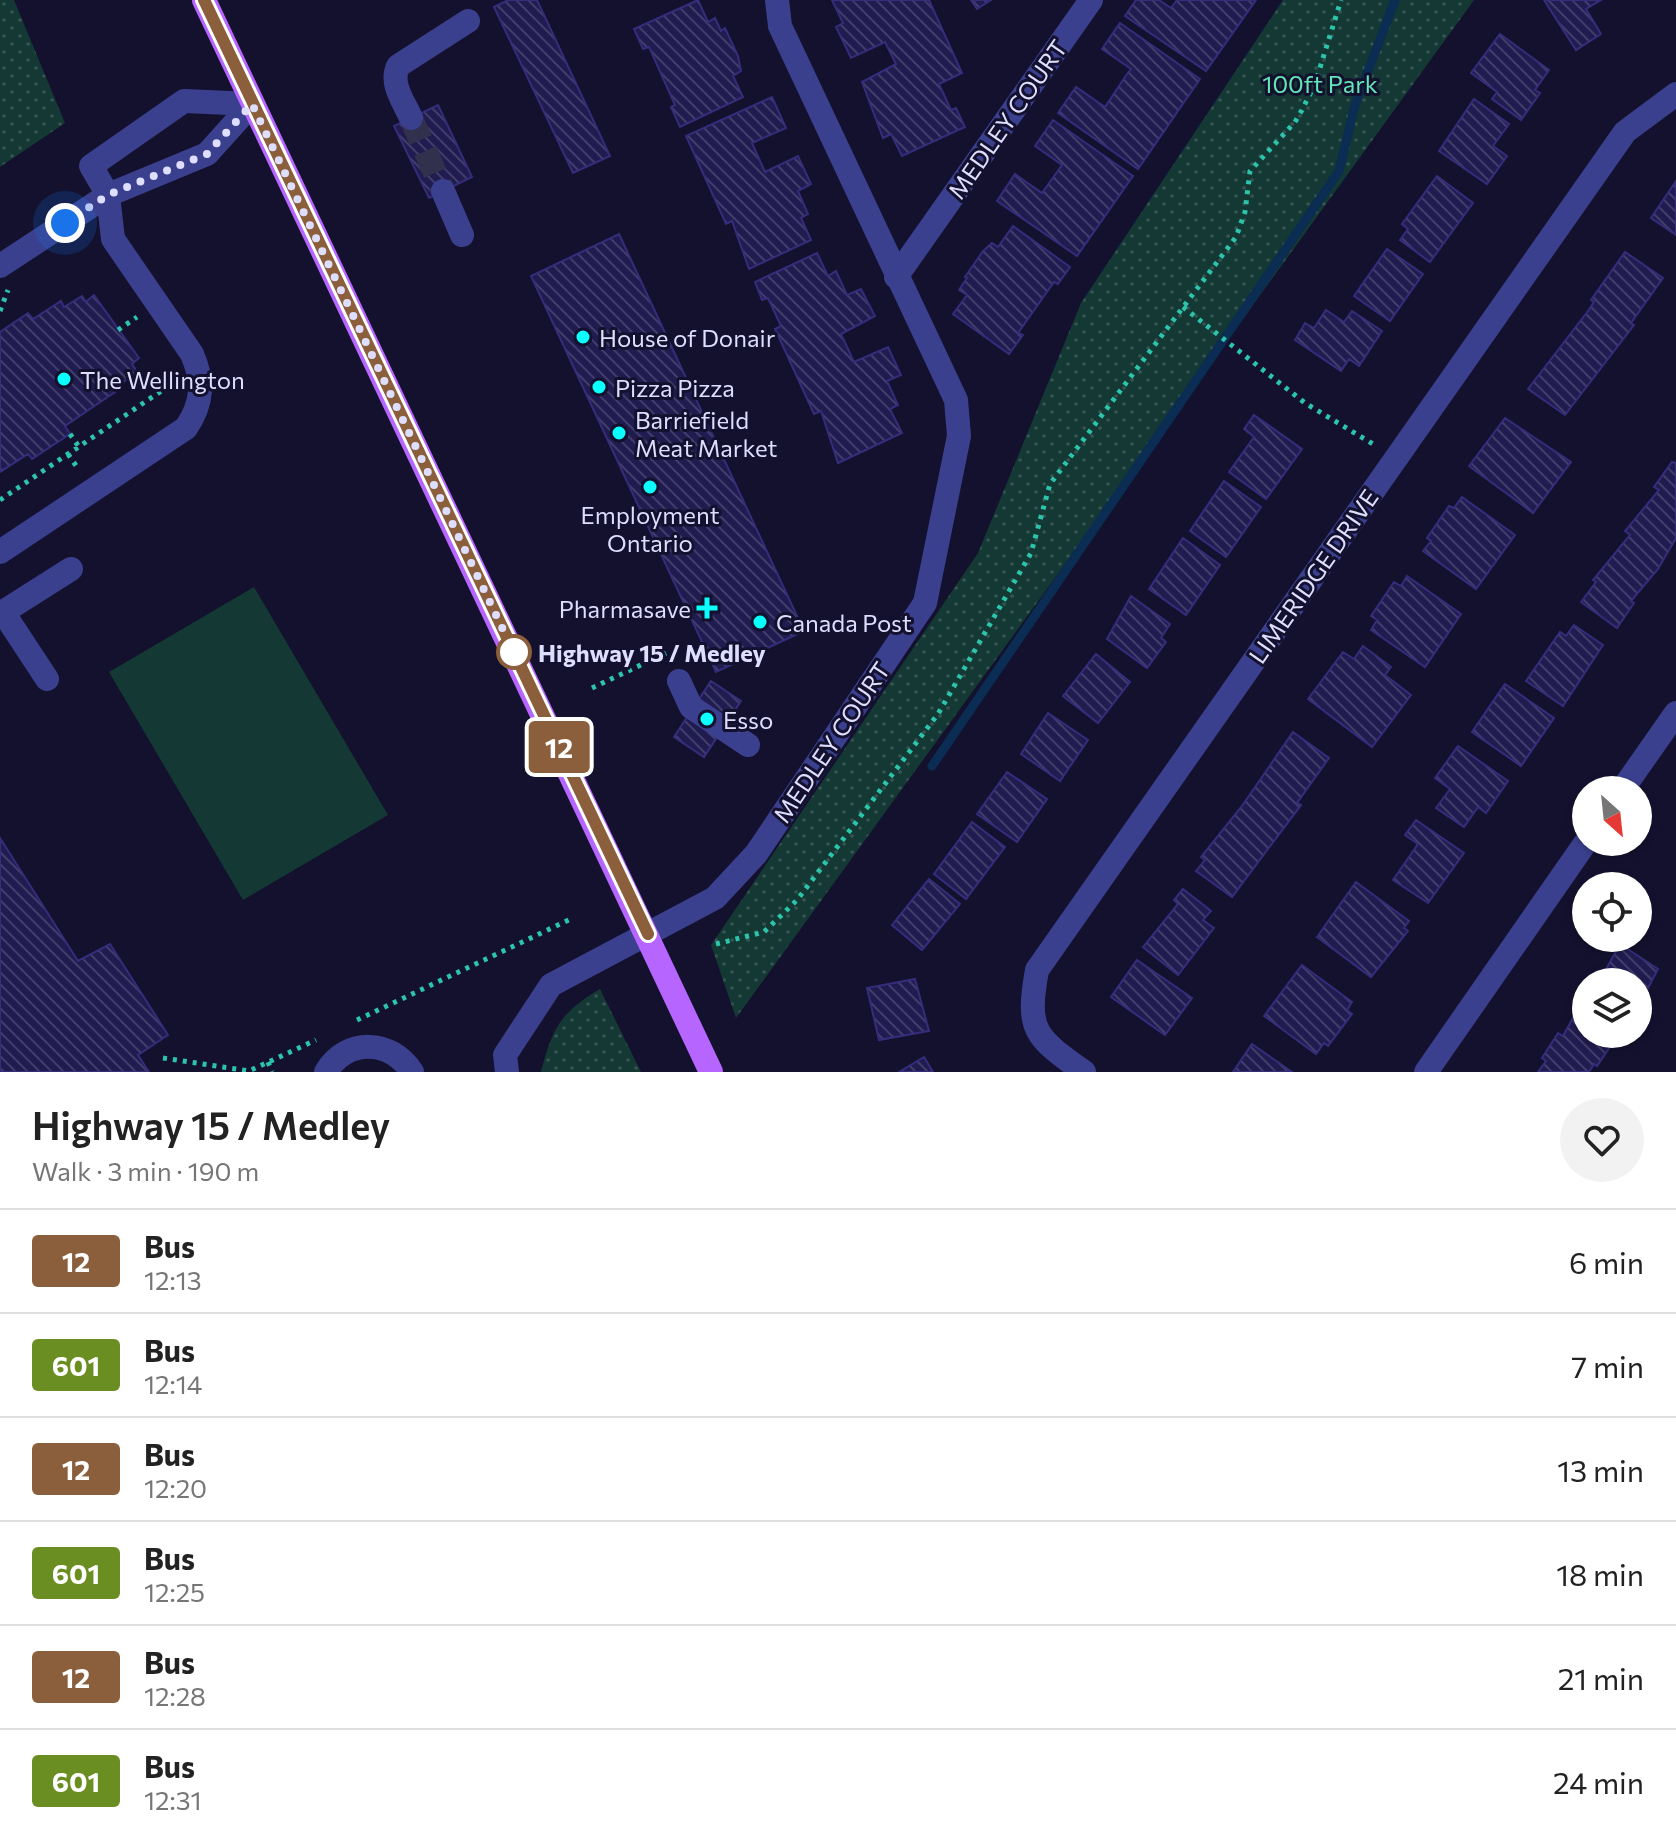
<!DOCTYPE html>
<meta charset="utf-8">
<style>
:root{--surface:#fff;--page:#f2f2f2;--text:#222;--muted:#767676;--line:#e0e0e0}
body{margin:0;font-family:Commissioner,sans-serif;background:var(--page);color:var(--text);height:100vh;display:flex;flex-direction:column;font-size:30px;white-space:nowrap}
*{box-sizing:border-box;margin:0}
p{font-size:26px;color:var(--muted)}
.icon{flex:none;width:44px;height:44px;fill:none;stroke:currentColor;stroke-width:2;stroke-linecap:round;stroke-linejoin:round}
.map{position:relative;height:1072px;overflow:hidden}
.drawer{display:flex;flex-direction:column;background:var(--surface);flex:1}
.drawer>*{flex:none}
.badge{padding:0 16px;border-radius:6px;font-size:28px;line-height:52px}
.needle{width:52px;rotate:153deg}
.tools{position:absolute;left:1572px;top:776px;display:grid;gap:16px}
.tools a{display:grid;place-items:center;width:80px;height:80px;border-radius:50%;background:var(--surface);box-shadow:0 2px 6px #0004;font-size:40px}
.you{position:absolute;width:40px;height:40px;margin:-20px;border:6px solid #fff;border-radius:50%;background:#1a73e8;box-shadow:0 0 0 12px #1a73e833}
.map>.badge{position:absolute;translate:-50% -50%;box-shadow:0 0 0 4px #fff}
.round{display:grid;place-items:center;flex:none;width:84px;height:84px;border-radius:42px;background:var(--page)}
.headline{display:flex;align-items:center;justify-content:space-between;height:136px;padding:0 32px}
h1{font-size:38px;font-weight:600;line-height:60px}
ul{padding:0;list-style:none}
li{display:flex;align-items:center;gap:24px;height:104px;padding:0 32px;border-top:2px solid var(--line)}
li div{flex:1}
li b{display:block;font-size:30px}
li em{font-style:normal}
li .badge{min-width:88px;font-weight:700;text-align:center}
.map>svg:first-child{display:block}
</style>
<div class="map">
<svg width="1676" height="1072" viewBox="0 0 1676 1072">
<defs>
<pattern id="park-dots" width="8" height="8" patternUnits="userSpaceOnUse" patternTransform="scale(2)"><rect width="8" height="8" fill="#143833"/><path d="M2 2h.1M6 6h.1" fill="none" stroke="#365452" stroke-width="1.8" stroke-linecap="round"/></pattern>
<pattern id="building-back-hatch" width="6" height="6" patternUnits="userSpaceOnUse" patternTransform="scale(2)"><rect width="6" height="6" fill="#211c50"/><path d="M-1 5l2 2M0 0l6 6M5-1l2 2" fill="none" stroke="#413d6a"/></pattern>
</defs>
<rect width="100%" height="100%" fill="#13112e"/>
<!-- green -->
<path fill="#143833" d="M254 587 388 815 243 900 109 672Z"/>
<!-- park -->
<path fill="url(#park-dots)" d="M0 0H14L65 123 0 167Z
M1283 0H1474L736 1018 711 945 978 553 1081 303Z
M600 989 641 1072H541C553 1027 560 1013 600 989Z"/>
<g fill="none" stroke-linecap="round" stroke-linejoin="round">
<!-- stream -->
<path stroke="#0b2c53" stroke-width="9" d="M932 766 1339 171 1355 105 1395 0"/>
</g>
<!-- building -->
<path fill="url(#building-back-hatch)" stroke="#352d7c" stroke-width="2" d="M508 0H537L610 156 573 173 494 7Z
M698 0 708 22 715 18 721 31 725 28 738 56 741 71 733 76 743 97 680 127 671 107 675 105 649 47 643 49 634 29Z
M832 0H929L962 73 939 84 951 110 956 108 965 127 902 156 891 134 883 138 862 82 896 64 885 42 851 58 836 27 843 23Z
M971 0H991L977 9Z
M1136 0H1159L1171 8 1177 0H1256L1206 71 1125 16Z
M1544 0H1601L1586 9 1601 34 1576 50Z
M1120 23 1200 79 1138 169 1058 113 1076 87 1105 107 1127 74 1131 69 1102 49Z
M1500 34 1549 70 1535 90 1540 93 1521 120 1492 99 1497 92 1471 73Z
M772 97 786 128 752 143 765 172 798 156 811 184 798 191 808 214 801 218 811 240 749 269 732 221 726 224 686 136Z
M1474 99 1509 124 1493 146 1507 156 1487 184 1439 151Z
M438 105 472 177 429 198 394 126Z
M1053 120 1133 176 1077 256 997 201 1015 174 1042 193 1062 165 1035 146Z
M1437 176 1473 203 1430 262 1400 240 1408 229 1402 224Z
M1676 181V235L1651 218Z
M1013 226 1070 267 1058 284 1054 282 1018 333 1023 335 1009 354 953 314 967 295 959 290 967 278 965 277 983 251 992 243 998 247Z
M619 234 804 631 716 672 531 276Z
M1387 249 1423 274 1390 321 1354 296Z
M1625 252 1663 278 1631 323 1634 325 1565 415 1528 389 1588 311 1594 302 1591 300Z
M817 253 828 276 836 271 847 295 861 289 875 316 841 334 854 362 888 347 901 375 887 381 898 405 890 409 902 433 838 463 821 411 814 414 775 329 781 326 768 298 762 300 755 282Z
M94 295 139 358 132 364 137 372 119 385 121 388 65 426 70 434 32 459 28 454 0 472V332L28 313 33 319 61 301 64 307 82 296 86 302Z
M1326 310 1344 322 1352 311 1382 331 1359 366 1349 359 1341 371 1295 340 1305 323 1314 328Z
M1254 415 1302 449 1266 499 1229 472 1254 437 1244 429Z
M1505 418 1571 462 1533 513 1469 466Z
M1672 462 1676 463V538L1658 569 1631 601 1634 603 1617 628 1581 602 1596 582 1593 580 1630 535 1625 531 1659 490 1654 487Z
M1224 481 1261 507 1226 557 1190 531Z
M1462 497 1515 535 1476 589 1423 551 1431 541 1427 538 1449 506 1454 508Z
M1183 538 1220 565 1186 615 1149 589Z
M1407 576 1461 614 1425 667 1371 630 1377 620 1371 616 1394 582 1401 586Z
M1131 596 1170 624 1161 638 1166 642 1147 668 1107 639Z
M1574 625 1603 645 1563 706 1526 681 1560 632 1566 636Z
M1363 646 1391 667 1385 675 1411 695 1372 747 1308 699 1343 652 1354 659Z
M1096 654 1130 682 1098 723 1063 696Z
M711 681 741 701 704 757 674 737Z
M1505 684 1554 718 1521 766 1472 732Z
M1048 713 1088 740 1060 781 1021 754Z
M1293 732 1329 758 1297 803 1301 805 1232 897 1196 871 1205 860 1201 857 1242 806Z
M1458 746 1508 781 1486 813 1478 807 1464 827 1436 808 1450 789 1435 778Z
M1007 772 1047 799 1017 842 977 814Z
M1416 820 1464 853 1428 903 1393 880 1418 844 1405 835Z
M972 822 1005 847 966 899 934 874Z
M0 838 78 961 110 944 168 1035 138 1055 149 1072H0Z
M929 879 960 904 922 950 892 925Z
M1356 882 1409 921 1404 928 1408 931 1371 977 1317 937Z
M1183 889 1211 911 1203 920 1214 928 1178 975 1143 947 1178 904 1174 900Z
M1620 944 1658 969 1638 1007V982H1599Z
M1137 960 1192 998 1165 1035 1111 997Z
M1302 965 1352 1002 1347 1010 1352 1014 1328 1046 1324 1043 1316 1054 1264 1016Z
M915 979 929 1031 879 1040 867 988Z
M1586 994V1034H1614L1616 1038 1597 1066 1594 1064 1589 1072H1538L1546 1061 1542 1058 1558 1033 1563 1036Z
M1252 1044 1292 1072H1233Z
M924 1057 933 1072H899Z"/>
<g fill="none" stroke-linecap="round" stroke-linejoin="round">
<!-- minor-tunnel -->
<path stroke="#31304d" stroke-width="24" stroke-dasharray="24 12" stroke-linecap="butt" d="M411 118 443 191"/>
<!-- path -->
<path stroke="#2cc4ac" stroke-width="5" stroke-dasharray="4 6" stroke-linecap="butt" d="M1183 307 1305 403 1373 444
M0 311 8 290
M118 330 137 317
M70 434 79 447
M68 454 79 470
M0 500 173 383
M592 688 666 653
M716 944 764 932 797 900 938 714 1031 553 1050 484 1236 237 1245 212 1250 171 1295 122 1302 110 1315 84 1341 0
M357 1020 573 918
M163 1058 249 1071 316 1040
M268 1062 272 1072"/>
<!-- minor -->
<path stroke="#3a408e" stroke-width="24" d="M411 118C403 100 390 84 398 66L468 21
M443 191 462 235
M0 266 108 195 207 154 252 104
M896 277 1091 0
M0 552 186 428C203 403 204 382 192 354L113 239 108 195 91 166 184 101 252 104
M3 612 47 679
M0 614 71 569
M679 681 691 707 748 745
M1622 790 1676 713
M326 1072C346 1038 391 1039 412 1072
M507 1072 505 1055 551 985 715 898 756 854 925 603 959 436 956 400 780 26 777 0
M1084 1072C1035 1037 1026 1031 1037 970L1625 132 1676 94
M1426 1072 1586 842"/>
<!-- major -->
<path stroke="#b665ff" stroke-width="24" d="M204 0 711 1072"/>
</g>
<g fill="none" stroke-linecap="round" stroke-linejoin="round">
<!-- line casing -->
<g stroke="#fff" stroke-width="18">
<path id="line" d="M204 0 648 934"/>
</g>
<!-- line -->
<use href="#line" stroke="#8b5e3c" stroke-width="12"/>
<!-- walk -->
<path stroke="#dedeff" stroke-width="8" stroke-dasharray="0 14.4" d="M65 223 108 195 207 154 252 104 518 661 514 652"/>
</g>
<!-- markers -->
<g fill="#0affff" stroke="#13112e" stroke-width="3">
<circle cx="583" cy="337" r="8"/>
<circle cx="64" cy="379" r="8"/>
<circle cx="599" cy="387" r="8"/>
<circle cx="619" cy="433" r="8"/>
<circle cx="650" cy="487" r="8"/>
<path d="M703 596h8v8h8v8h-8v8h-8v-8h-8v-8h8z"/>
<circle cx="760" cy="622" r="8"/>
<circle cx="707" cy="719" r="8"/>
</g>
<circle fill="#fff" stroke="#8b5e3c" stroke-width="4" cx="514" cy="652" r="16"/>
<g text-anchor="middle" dominant-baseline="central" stroke-width="6" stroke-linejoin="round" paint-order="stroke">
<!-- park labels -->
<g font-size="24" fill="#63e6b8" stroke="#13112e">
<text x="1320" y="83">100ft Park</text>
</g>
<!-- street labels -->
<g font-size="24" fill="#dedeff" stroke="#13112e">
<text transform="translate(1007 119) rotate(-55)">MEDLEY COURT</text>
<text transform="translate(1313 576) rotate(-55)">LIMERIDGE DRIVE</text>
<text transform="translate(831 742) rotate(-56)">MEDLEY COURT</text>
</g>
<!-- poi labels -->
<g font-size="24" fill="#dedeff" stroke="#13112e" text-anchor="start">
<text x="599" y="337">House of Donair</text>
<text x="80" y="379">The Wellington</text>
<text x="615" y="387">Pizza Pizza</text>
<text x="635" y="419">Barriefield<tspan x="635" dy="28">Meat Market</tspan></text>
<text x="650" y="514" text-anchor="middle">Employment<tspan x="650" dy="28">Ontario</tspan></text>
<text x="691" y="608" text-anchor="end">Pharmasave</text>
<text x="776" y="622">Canada Post</text>
<text x="723" y="719">Esso</text>
</g>
<!-- stop labels -->
<g font-size="24" font-weight="bold" fill="#dedeff" stroke="#13112e" text-anchor="start">
<text x="538" y="652">Highway 15 / Medley</text>
</g>
</g>
</svg>
<div class="tools">
<a><svg class="needle" viewBox="-14 -14 28 28"><path d="M0-13l5 13h-10z" fill="#e53935"/><path d="M0 13l5-13h-10z" fill="#767676"/></svg></a>
<a><svg class="icon" aria-label="locate" viewBox="0 0 24 24"><circle cx="12" cy="12" r="6"/><path d="M12 2v4M12 18v4M2 12h4M18 12h4"/></svg></a>
<a><svg class="icon" aria-label="layers" viewBox="0 0 24 24"><path d="M12 4l9 5-9 5-9-5zM3 14l9 5 9-5"/></svg></a>
</div>
<div class="you" style="left:65px;top:223px"></div>
<b class="badge" style="left:559px;top:747px;background:#8b5e3c;color:#fff">12</b>
</div>
<section class="drawer">
<div class="headline"><div><h1>Highway 15 / Medley</h1><p>Walk · 3 min · 190 m</p></div><a class="round"><svg class="icon" aria-label="heart" viewBox="0 0 24 24"><path d="M12 20l-8-8c-3-5 5-10 8-4 3-6 11-1 8 4z"/></svg></a></div>
<ul>
<li><span class="badge" style="background:#8b5e3c;color:#fff">12</span><div><b>Bus</b><p>12:13</p></div><em>6 min</em></li>
<li><span class="badge" style="background:#6b8e23;color:#fff">601</span><div><b>Bus</b><p>12:14</p></div><em>7 min</em></li>
<li><span class="badge" style="background:#8b5e3c;color:#fff">12</span><div><b>Bus</b><p>12:20</p></div><em>13 min</em></li>
<li><span class="badge" style="background:#6b8e23;color:#fff">601</span><div><b>Bus</b><p>12:25</p></div><em>18 min</em></li>
<li><span class="badge" style="background:#8b5e3c;color:#fff">12</span><div><b>Bus</b><p>12:28</p></div><em>21 min</em></li>
<li><span class="badge" style="background:#6b8e23;color:#fff">601</span><div><b>Bus</b><p>12:31</p></div><em>24 min</em></li>
</ul>
</section>
